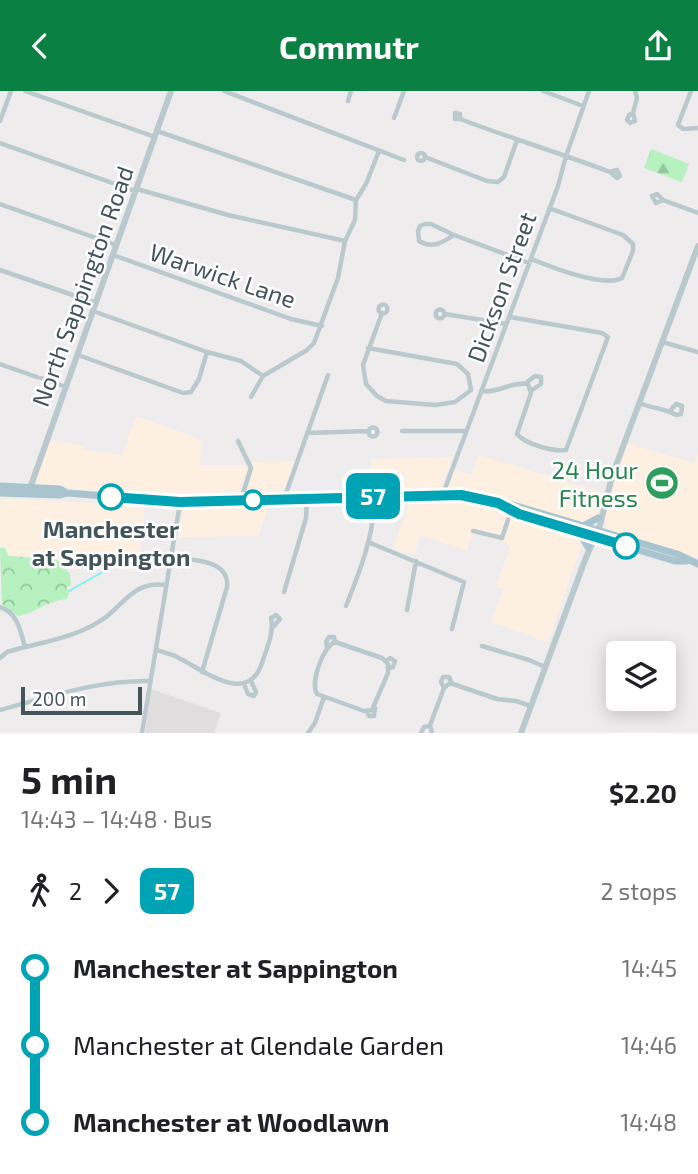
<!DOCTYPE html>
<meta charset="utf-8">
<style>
:root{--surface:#fff;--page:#f2f2f2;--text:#202124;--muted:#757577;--accent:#0b8043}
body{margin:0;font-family:"Exo 2",sans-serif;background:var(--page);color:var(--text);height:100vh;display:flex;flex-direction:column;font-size:26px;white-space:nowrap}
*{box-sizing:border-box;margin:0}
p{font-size:23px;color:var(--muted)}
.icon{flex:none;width:38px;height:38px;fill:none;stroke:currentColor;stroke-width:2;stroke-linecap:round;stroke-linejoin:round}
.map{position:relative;height:642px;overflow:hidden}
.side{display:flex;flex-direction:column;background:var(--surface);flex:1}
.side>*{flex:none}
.badge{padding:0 14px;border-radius:10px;font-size:24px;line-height:46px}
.tools{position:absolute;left:606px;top:550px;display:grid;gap:14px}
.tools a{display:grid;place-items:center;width:70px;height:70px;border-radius:7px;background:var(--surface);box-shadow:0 4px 18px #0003;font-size:35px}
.scale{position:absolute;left:21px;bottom:18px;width:121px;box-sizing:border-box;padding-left:7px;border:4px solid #43555b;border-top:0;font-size:19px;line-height:24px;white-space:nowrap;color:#43555b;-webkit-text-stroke:5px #fff;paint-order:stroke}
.map>.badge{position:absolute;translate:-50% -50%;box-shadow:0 0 0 4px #fff}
.legs{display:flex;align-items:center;gap:10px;height:77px;padding:0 21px;font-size:23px}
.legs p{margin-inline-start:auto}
.overview{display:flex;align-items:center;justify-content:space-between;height:119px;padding:0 21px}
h1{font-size:38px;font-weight:700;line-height:52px}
ul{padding:0 21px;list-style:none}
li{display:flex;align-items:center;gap:24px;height:77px;font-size:26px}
li i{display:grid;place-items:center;width:10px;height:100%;margin:0 9px;background:currentColor}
li i::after{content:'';width:18px;height:18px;margin:-9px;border:5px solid;border-radius:50%;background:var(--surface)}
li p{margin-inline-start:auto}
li:first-child i{background:linear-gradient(#0000 50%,currentColor 0)}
li:last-child i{background:linear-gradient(currentColor 50%,#0000 0)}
header{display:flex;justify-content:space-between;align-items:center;height:91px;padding:0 21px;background:var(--accent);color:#fff;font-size:32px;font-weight:700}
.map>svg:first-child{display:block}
</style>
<header><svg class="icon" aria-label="back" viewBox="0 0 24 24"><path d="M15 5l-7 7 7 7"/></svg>Commutr<svg class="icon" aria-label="share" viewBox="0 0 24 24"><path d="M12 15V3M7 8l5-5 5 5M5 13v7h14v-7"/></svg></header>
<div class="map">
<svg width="698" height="642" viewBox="0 0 698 642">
<defs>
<pattern id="forest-firs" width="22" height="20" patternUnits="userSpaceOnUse" patternTransform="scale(1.75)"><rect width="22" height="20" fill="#b6f1bf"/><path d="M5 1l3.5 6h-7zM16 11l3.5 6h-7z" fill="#96c69e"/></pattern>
<pattern id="park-crowns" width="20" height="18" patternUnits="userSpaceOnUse" patternTransform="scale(1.75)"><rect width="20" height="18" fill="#b6f1bf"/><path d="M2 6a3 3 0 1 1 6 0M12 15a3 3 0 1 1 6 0" fill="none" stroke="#96c69e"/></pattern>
</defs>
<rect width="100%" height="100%" fill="#efeced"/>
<!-- commercial -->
<path fill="#fdefe2" d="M136 325 203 349 199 374H246L247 380 239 401 235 404 163 406 41 395 37 392 36 387 51 349 85 355 84 359 122 364Z
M627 352 694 372 698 363V467L613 442 606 436 605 424Z
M479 364 604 402 597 424 585 432 513 411 451 398 449 392 454 378 471 384Z
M453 366 441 398 372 400 371 368Z
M295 370 282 402 246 403 245 401 253 378 252 371Z
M0 407 145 415 140 465 119 463 106 472 69 480 58 467 9 464 6 457 0 456Z
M464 409 494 417 522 431 579 448 581 456 548 552 491 531 503 498 496 495 510 456 504 451 472 443 467 460 420 445 414 464 393 458 409 410Z
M269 413 259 445 178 446 184 416Z"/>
<!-- education -->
<path fill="#e0dddf" d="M151 598 221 622 214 642H145Z"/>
<!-- forest -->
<path fill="url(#forest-firs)" d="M651 58 689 73 682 91 644 77Z"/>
<!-- park -->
<path fill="url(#park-crowns)" d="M0 457H5L8 465 57 469 70 483 71 494 66 497 69 502 67 508C48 509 36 522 18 525L2 513Z"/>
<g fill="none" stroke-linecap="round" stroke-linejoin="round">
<!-- stream -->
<path stroke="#7ff2ee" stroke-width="2" d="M69 500 106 479 125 465"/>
<!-- minor -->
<path stroke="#b9c9cd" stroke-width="4.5" d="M25 0 155 46
M224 0 404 69
M543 0 583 15
M691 0 678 34 683 38 698 37
M348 10 351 0
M633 22 629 24 627 29 630 32 635 30 633 22 637 7 635 0
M394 27 404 0
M460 28H455V22L460 23V28C510 47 560 62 610 81L617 79 620 85 617 87 610 81
M0 30 11 0
M157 40 356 109
M0 52 135 100
M417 66a4 4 0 1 1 8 0a4 4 0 1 1-8 0Z
M425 66 487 90 498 91 504 86 517 49
M137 98 228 124 345 150
M663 109 656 112 652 105 657 103 663 109 698 122
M0 113 116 154
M425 133H431L454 144C442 152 432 158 419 150L418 140 420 135Z
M454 144 529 172
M113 164 291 228 322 235
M531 168C551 176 603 197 622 187L633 160V153L623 144 549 117
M0 179 96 212
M378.5 218a4.5 4.5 0 1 1 9 0a4.5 4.5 0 1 1-9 0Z
M435.5 223a4.5 4.5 0 1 1 9 0a4.5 4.5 0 1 1-9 0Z
M93 220 207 261 241 270 263 285
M382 222 363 274 366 293 377 305 386 310 435 314 455 311 471 299
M445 223 506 233
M662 251 698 261
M368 257 457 273 468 283 471 299
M78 264 183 302 191 301 199 288 207 261
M0 273 37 286
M41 287 66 296
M526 292 535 285 541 286V293L532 299
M481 300C497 303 512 290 528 293L531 302 517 343C525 353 554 361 566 359L608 246 602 242 510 226
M251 306 263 285 307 259 314 252 338 187 345 150 355 129 356 109 366 93 379 60
M639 312C651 317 667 318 676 324L681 323 682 315 676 313 670 320
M368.5 341a4.5 4.5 0 1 1 9 0a4.5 4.5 0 1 1-9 0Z
M402 340H466
M307 342 368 340
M238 350 251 377 241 409
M443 403 558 95 566 65 589 0
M284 408 328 284
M473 440 502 447 511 420
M368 451 464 491 452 538
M171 466C191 469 230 468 227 496L202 581
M284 501 306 427 307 408
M346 515C360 480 374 444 375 406
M0 516C18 522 20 539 25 556
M407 519 416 470
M335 551 382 567 388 573V582L372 619 364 620 317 603C310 592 323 555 335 551Z
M482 555 529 569 545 576
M327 556 326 551 329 546H334L335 551
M156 559C163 561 171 563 177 566 205 580 249 617 263 569 268 554 274 541 271 527L276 524 280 528 274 535
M0 567 7 561C40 551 78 547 106 526 127 509 136 490 166 494
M386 570 390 567 395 570 393 576 389 577
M244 593 248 603 254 605 256 601 251 590
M444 597 450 592 497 608 516 610 531 615
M444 597 441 591 443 586H449L452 593
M0 619C49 606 98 589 150 590
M367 620 369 625H374L375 617
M142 642 180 412
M308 642 315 632 324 606
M421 642 424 636 429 635
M432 642 430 634 444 597"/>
<!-- tertiary -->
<path stroke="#b9c9cd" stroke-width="6" d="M29 400 171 0
M521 642 585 469 600 434 612 385 698 155"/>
<!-- primary -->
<path stroke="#a9c4ce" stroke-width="7" d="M0 395 60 398 67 402
M0 402 60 404 67 402 180 411 461 404 513 414 677 463 698 473
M501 414 525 425 675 470H686
M583 435 598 427
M580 443 588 456"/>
</g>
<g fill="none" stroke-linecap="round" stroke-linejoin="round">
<!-- line-1 casing -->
<g stroke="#fff" stroke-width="16">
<path id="line-1" d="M111 406 180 411 461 404 498 412 519 423 626 455"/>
</g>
<!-- line-1 -->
<use href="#line-1" stroke="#00a3b4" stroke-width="10"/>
</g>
<!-- icons -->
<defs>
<g id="stadium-disc" transform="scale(1.75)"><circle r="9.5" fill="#2e9e5b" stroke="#fff"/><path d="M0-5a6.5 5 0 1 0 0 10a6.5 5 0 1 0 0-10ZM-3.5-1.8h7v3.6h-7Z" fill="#fff"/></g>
</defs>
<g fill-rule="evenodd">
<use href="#stadium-disc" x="662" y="392"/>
</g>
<!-- markers -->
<g fill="#fff" stroke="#00a3b4" stroke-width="3.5">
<circle cx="111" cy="406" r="12"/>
<circle cx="253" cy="409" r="9"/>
<circle cx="626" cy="455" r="12"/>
</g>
<g text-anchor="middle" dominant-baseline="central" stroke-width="5" stroke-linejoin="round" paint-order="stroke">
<!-- street labels -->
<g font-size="24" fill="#43555b" stroke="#fff">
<text transform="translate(223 184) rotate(19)">Warwick Lane</text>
<text transform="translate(82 195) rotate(-70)">North Sappington Road</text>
<text transform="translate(501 196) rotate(-70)">Dickson Street</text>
</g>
<!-- leisure labels -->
<g font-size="24" fill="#27864d" stroke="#fff" text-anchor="end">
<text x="638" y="378">24 Hour<tspan x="638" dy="28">Fitness</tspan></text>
</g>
<!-- stop labels -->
<g font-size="24" font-weight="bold" fill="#43555b" stroke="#fff">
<text x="111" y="437">Manchester<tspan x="111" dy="28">at Sappington</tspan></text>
</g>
</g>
</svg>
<div class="tools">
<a><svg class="icon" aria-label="layers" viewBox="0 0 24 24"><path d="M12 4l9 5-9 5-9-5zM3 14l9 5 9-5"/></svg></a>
</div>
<div class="scale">200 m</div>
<b class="badge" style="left:373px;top:405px;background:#00a3b4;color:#fff">57</b>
</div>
<section class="side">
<div class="overview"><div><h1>5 min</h1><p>14:43 – 14:48 · Bus</p></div><b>$2.20</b></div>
<div class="legs"><svg class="icon" aria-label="walk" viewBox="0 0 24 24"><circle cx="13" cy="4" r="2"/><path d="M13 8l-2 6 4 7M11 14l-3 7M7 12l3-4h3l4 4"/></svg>2<svg class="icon" aria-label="forward" viewBox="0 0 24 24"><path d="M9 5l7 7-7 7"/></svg><b class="badge" style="background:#00a3b4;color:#fff">57</b><p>2 stops</p></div>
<ul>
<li><i style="color:#00a3b4"></i><b>Manchester at Sappington</b><p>14:45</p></li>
<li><i style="color:#00a3b4"></i><span>Manchester at Glendale Garden</span><p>14:46</p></li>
<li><i style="color:#00a3b4"></i><b>Manchester at Woodlawn</b><p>14:48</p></li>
</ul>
</section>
